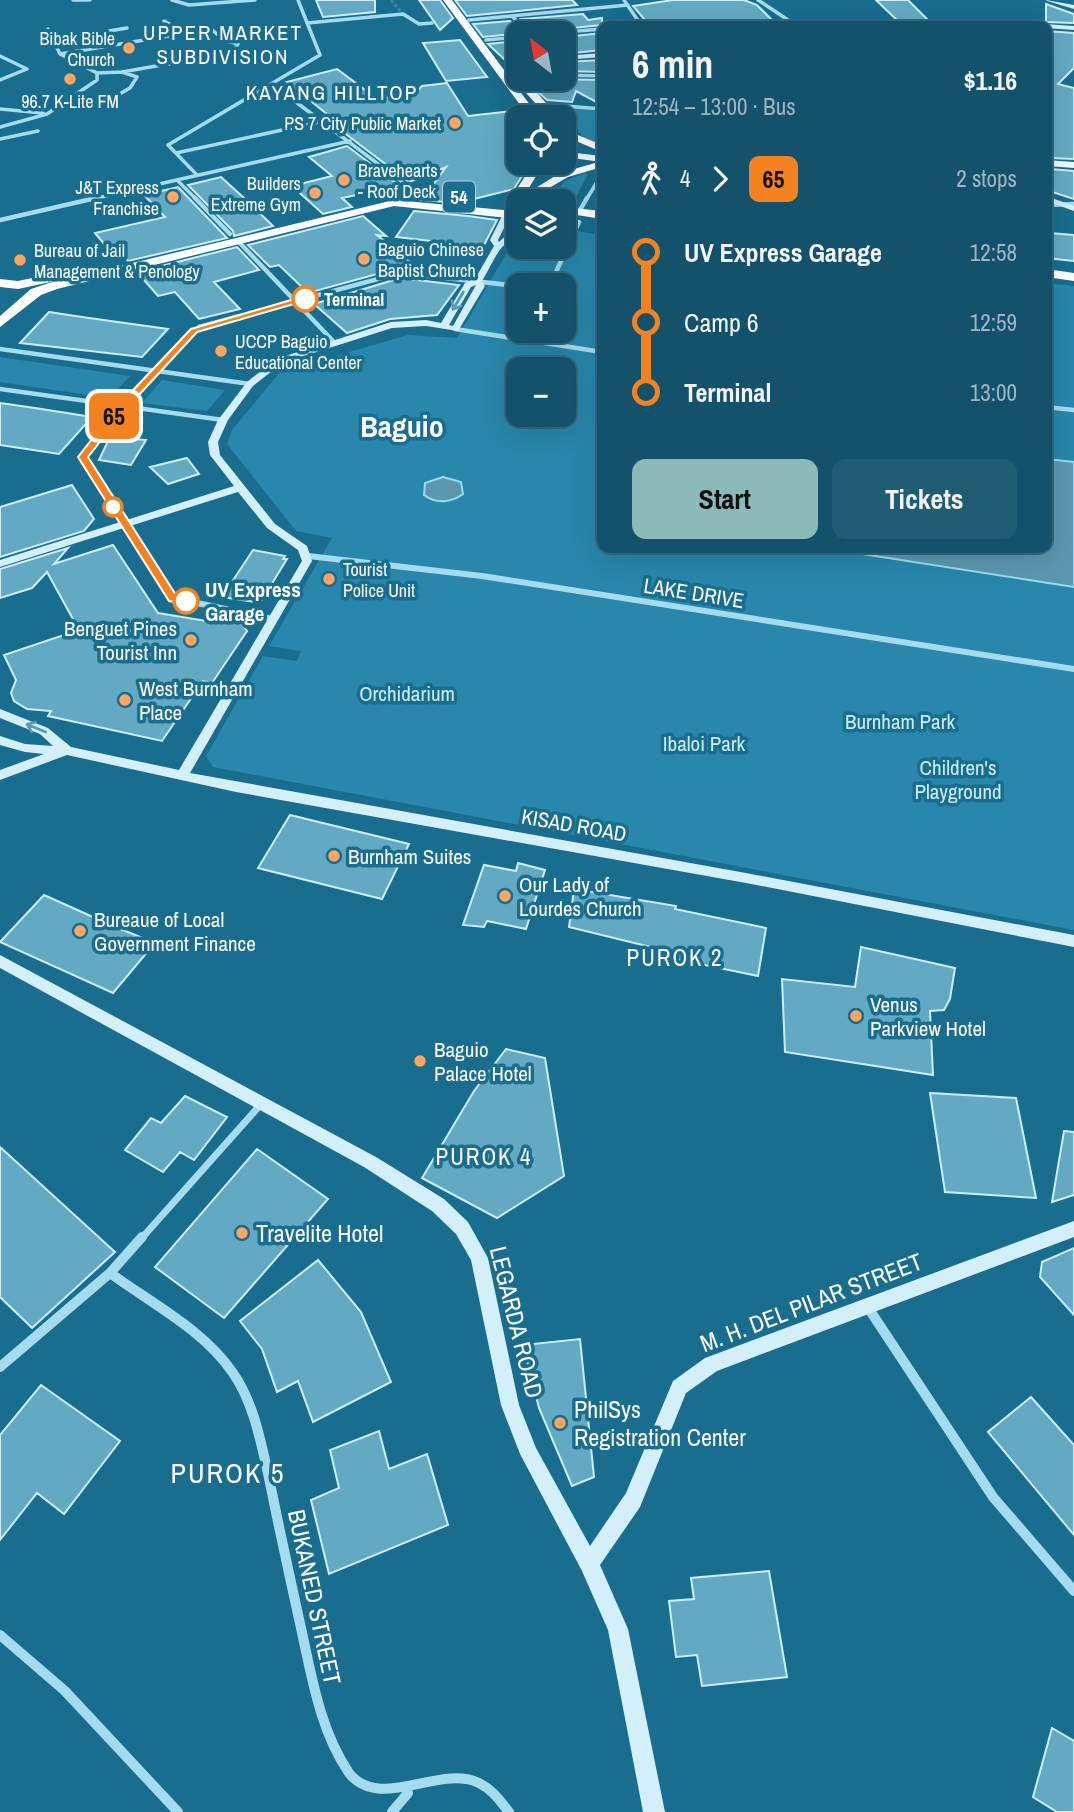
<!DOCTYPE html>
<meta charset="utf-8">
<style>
:root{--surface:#13526a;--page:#205c72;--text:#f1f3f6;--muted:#9db6c1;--line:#32697e;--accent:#8bbbb9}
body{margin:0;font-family:"Archivo Narrow",sans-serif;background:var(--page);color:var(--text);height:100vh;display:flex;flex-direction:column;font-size:26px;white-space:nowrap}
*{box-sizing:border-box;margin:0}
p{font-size:23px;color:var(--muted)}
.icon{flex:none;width:38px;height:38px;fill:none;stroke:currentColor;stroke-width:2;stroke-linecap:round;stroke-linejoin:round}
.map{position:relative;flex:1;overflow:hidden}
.panel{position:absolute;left:597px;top:21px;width:455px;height:532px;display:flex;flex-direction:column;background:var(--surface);border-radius:14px;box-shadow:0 7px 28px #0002,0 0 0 2px var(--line)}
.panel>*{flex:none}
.badge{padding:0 14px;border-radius:10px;font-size:24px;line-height:46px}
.needle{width:46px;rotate:329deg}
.tools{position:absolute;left:506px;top:21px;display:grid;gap:14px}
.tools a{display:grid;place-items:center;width:70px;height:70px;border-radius:14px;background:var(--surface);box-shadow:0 7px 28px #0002,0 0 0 2px var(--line);font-size:35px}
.map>.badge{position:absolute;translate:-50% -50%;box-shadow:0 0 0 4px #fff}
.legs{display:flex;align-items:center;gap:10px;height:77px;padding:0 35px;font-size:23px}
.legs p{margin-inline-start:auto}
.summary{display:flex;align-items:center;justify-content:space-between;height:119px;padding:0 35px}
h1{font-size:38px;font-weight:700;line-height:52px}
.button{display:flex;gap:14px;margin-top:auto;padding:14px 35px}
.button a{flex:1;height:80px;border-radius:14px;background:var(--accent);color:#111;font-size:28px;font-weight:700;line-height:80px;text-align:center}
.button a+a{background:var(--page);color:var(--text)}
ul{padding:0 35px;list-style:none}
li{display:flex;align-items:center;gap:24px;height:70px;font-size:26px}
li i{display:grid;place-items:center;width:10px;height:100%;margin:0 9px;background:currentColor}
li i::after{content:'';width:18px;height:18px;margin:-9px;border:5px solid;border-radius:50%;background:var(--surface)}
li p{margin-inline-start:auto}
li:first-child i{background:linear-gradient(#0000 50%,currentColor 0)}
li:last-child i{background:linear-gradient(currentColor 50%,#0000 0)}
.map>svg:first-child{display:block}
</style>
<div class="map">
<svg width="1074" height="1812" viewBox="0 0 1074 1812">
<rect width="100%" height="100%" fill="#196d8e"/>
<!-- green -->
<path fill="#2887aa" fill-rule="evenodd" d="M554 106 602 109V146L584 138Z
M584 173 588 174 572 205 549 201 565 181Z
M564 229 602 235V548H1046L1047 283 1074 286V930L213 767 206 756 263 656 297 661 301 651 269 646 332 538 296 531 227 444 232 430 280 372 408 335 457 338 518 234V247H564ZM518 285H564V331H518ZM518 369H564V415H518Z
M0 357 130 376 109 398 0 382Z
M162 380 225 390 207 411 142 403Z"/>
<!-- water -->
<path fill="#5c97ad" stroke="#97daf1" stroke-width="2" d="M1047 459 1074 462V587L824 548H1046Z
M443 477 461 482 463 494C451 503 436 504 424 495L425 483Z"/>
<!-- building -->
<path fill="#63a9c3" stroke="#cbeefa" stroke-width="2" d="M316 0H375V12L323 17Z
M419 0H440L453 18 440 30Z
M455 0H572L577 5 467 16Z
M673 0H744L757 5 778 26H650L633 6Z
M876 0H908L932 24 902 25Z
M1046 4 1074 14V23L1046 22Z
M583 14 588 20 602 18V25L532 32 521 19Z
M510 21 522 33 483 37 473 24Z
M1046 31 1074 33V68L1058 84 1074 88V159L1051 158 1046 130Z
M602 33V50L564 54V37Z
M460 40 487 77 446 81 423 43Z
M518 41V58L505 60 488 44Z
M602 60V72L564 71V62Z
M337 69 376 98 413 96 422 86 447 83 468 116 512 111 518 119V163H530L514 189 458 203 422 200 446 167 409 182 338 128 343 127 287 82Z
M553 79 602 80V105L576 91 572 102 547 100 528 83Z
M347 146 400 186 342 198 352 207 323 214 292 186 332 176 309 157Z
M1051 169 1074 171V199L1046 190V171Z
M221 177 244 198 273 226 234 236 233 231 188 185Z
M178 187 227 238 128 261 122 254 114 256 95 233 165 217 144 195Z
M414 211 468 216 497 220 483 247 396 237Z
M363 216 386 236 377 235 420 270 399 268 308 293 279 265 270 267 248 245Z
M1050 233 1074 235V261L1046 258V240H1051Z
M237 247 259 270 214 282 240 309 199 319 175 292 158 296 137 272Z
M400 278 459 285 437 315 390 319 347 333 314 304Z
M49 312 82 317 168 329 142 357 20 343Z
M0 403 35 408 92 417 59 454 0 445Z
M110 437 146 440 131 465 99 460Z
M187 458 199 474 168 484 150 467Z
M72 485 94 519 84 531 0 557V507Z
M113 545 158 613 206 621 212 612 236 617 247 631 212 683 203 681 162 741 48 716 51 711 27 709 14 701 11 693 16 680 4 655 79 630 47 572 32 588 0 598V569L68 548 54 564Z
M253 550 285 556 283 559H287L262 600 255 602 222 597Z
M290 815 409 844 382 899 258 868Z
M518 863 545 870 526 929 487 921 484 927 463 925 484 865 516 871Z
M574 889 676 906 675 909 766 928 758 976 666 957 667 951 569 927Z
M44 895 113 926 155 943 113 993 0 942Z
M861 947 955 968 950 999 944 1010 930 1011 933 1075 785 1052 782 979 855 987Z
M506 1049 545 1058 564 1176 497 1218 422 1178 474 1091Z
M930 1093 1016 1098 1036 1198 945 1192Z
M185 1096 227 1117 194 1160 180 1152 163 1172 125 1150 151 1118 161 1123Z
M1064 1131 1074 1132V1195L1052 1202Z
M0 1147 115 1252 32 1328 0 1297Z
M257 1149 328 1199 224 1318 155 1267Z
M1074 1248V1315L1040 1277 1042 1262Z
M318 1260 361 1312 391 1382 313 1422 298 1381 277 1392 262 1349 240 1321Z
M580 1339 594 1477 572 1486 539 1408 523 1345Z
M41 1385 120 1441 64 1514 37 1493 0 1540V1435Z
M1031 1397 1074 1445V1535L988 1432Z
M379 1431 389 1469 427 1454 448 1525 329 1574 311 1500 339 1488 330 1450Z
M769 1571 787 1677 702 1686 697 1655 676 1657 669 1601 694 1599 691 1578Z
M1052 1728 1074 1741V1812H1057L1033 1797Z"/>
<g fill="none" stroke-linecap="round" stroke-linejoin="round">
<!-- street-tunnel -->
<path stroke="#3c839f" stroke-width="3.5" stroke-dasharray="3.5 2" stroke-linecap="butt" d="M391 0 403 14"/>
<!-- street-far4 -->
<path stroke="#a5dbef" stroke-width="3.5" d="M73 0H90
M172 0 189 5 255 0
M624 0 641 25 628 26
M758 0 797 26
M512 16 528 33
M469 20 628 5
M164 21 184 32
M307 23 403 14 419 24 432 23
M554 33 602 29
M53 40 127 28
M486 40 518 37
M60 54 211 29 224 40 238 44 231 53 245 60
M0 56 27 69 0 80
M122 72 219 55
M97 73 122 72 137 77 130 88 109 100
M564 75 602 76
M520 79H526
M272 84 406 185 405 192
M541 104 602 109
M0 109 43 113
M0 127 47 114 97 80V73L60 54 48 29
M0 139 38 131
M176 153 324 121
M197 175 168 145 320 55 298 0
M177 180 197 200
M88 200 350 141
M586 200 602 174"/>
<!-- street-far3 -->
<path stroke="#a5dbef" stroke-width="4.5" d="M195 198 230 234
M1046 205 1074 204
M579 212 587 198
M0 220 96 198
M238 241 333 341
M550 285 579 222
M455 329 602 352
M520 341 526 331
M0 349 250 384
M0 389 223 420
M1046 407 1074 410
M83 460 86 452 146 380 199 327 400 273 518 286"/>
<!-- street-far2 -->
<path stroke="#a5dbef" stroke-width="6" d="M84 458 83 461 173 598 273 619
M308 556 482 576 1074 669"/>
<!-- street-far1 -->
<path stroke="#a5dbef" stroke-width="7" d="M141 1239 263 1102"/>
<!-- street -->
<path stroke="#a5dbef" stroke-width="10" d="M110 1273C151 1303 204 1330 233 1373 254 1403 261 1443 269 1478 279 1528 290 1578 301 1628 312 1678 320 1730 349 1773 380 1812 439 1764 479 1783 493 1790 500 1801 509 1812
M867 1306 993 1497 1074 1591
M0 1367 110 1273 142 1237
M0 1635 65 1691 178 1812
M392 1812 408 1793"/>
<!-- secondary -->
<path fill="#d2effa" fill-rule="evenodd" d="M1046 0 1074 5V9L1047 1Z
M1000 21 1074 26V30L1000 25 935 26Z
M602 53V57L564 60V56Z
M518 60V64L505 63Z
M1046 196 1074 206V211L1046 201Z
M504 212 511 214 498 240 499 242 518 224C518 238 506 241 499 251 493 260 488 271 482 281L485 286 458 331 426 326 392 328 282 363 253 386 228 420 218 442 220 455 275 524 307 546 312 561 190 773 746 873 1074 935V947L746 883 236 792 67 755 0 780V770L44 754 25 752 0 745V736L25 744 53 746 40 734 0 718V709L48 728 71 747 179 770 302 561 298 550 267 528 238 492 0 567V560L234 486 210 455 208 442 218 420 247 382 276 359 391 322 426 320 441 323 465 283 475 279 494 246 490 240ZM476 285 453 326 449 325 471 287Z
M0 955 376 1157 444 1199 468 1222 488 1258 519 1405 536 1448 590 1546 626 1493 673 1381 705 1358 1074 1221V1237L717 1371 686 1393 640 1507 600 1565 628 1629 665 1812H643L608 1630 582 1571 520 1454 501 1405 471 1260 456 1234 432 1211 364 1167 0 968Z"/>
<!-- primary -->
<path fill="#ecf9ff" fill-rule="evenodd" d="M567 152 602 156V162L564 157V153Z
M1046 160 1074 162V168L1046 166Z"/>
<!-- highway -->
<path fill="#fff" fill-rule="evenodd" d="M443 0H452L539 117H529Z
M526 89H534L558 117H548L526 93Z
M568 131 602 145V152L564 136V132Z
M602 161V167L568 177 544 191 534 189 560 173Z
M533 163H544L515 211H518V219L394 206 57 289 41 295 0 327V316L31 289 49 283 394 200 504 210Z
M564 207 602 211V219L564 213Z
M1046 269 1074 273V281L1046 277Z
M51 274 57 278 55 281 18 289 0 287V279L18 281Z"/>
</g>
<!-- one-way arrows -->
<defs><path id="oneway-shaft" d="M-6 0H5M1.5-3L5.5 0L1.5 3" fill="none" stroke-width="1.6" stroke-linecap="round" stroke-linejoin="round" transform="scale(1.75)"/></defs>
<g stroke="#5a9ab4">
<use href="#oneway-shaft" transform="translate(458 301) rotate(121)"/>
<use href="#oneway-shaft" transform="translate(36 728) rotate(-158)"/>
</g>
<!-- line-1 -->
<path fill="#f58220" stroke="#fff" stroke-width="2" d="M305 296 308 300 197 332 125 410 88 457 176 595 192 601 186 604 169 601 78 457 118 406 191 329Z"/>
<!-- markers -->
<g fill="#ffa562" stroke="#196d8e" stroke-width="2.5">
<circle cx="129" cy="48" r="7"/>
<circle cx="70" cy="79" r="7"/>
<circle cx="455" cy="123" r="7"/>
<circle cx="344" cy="180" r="7"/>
<circle cx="315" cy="193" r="7"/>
<circle cx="173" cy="197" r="7"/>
<circle cx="364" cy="259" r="7"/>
<circle cx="20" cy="260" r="7"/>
<circle cx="221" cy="351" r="7"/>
<circle cx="329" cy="579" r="7"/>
<circle cx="191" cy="640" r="7"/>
<circle cx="125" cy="700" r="7"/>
<circle cx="334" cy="856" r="7"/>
<circle cx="505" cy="896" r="7"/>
<circle cx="80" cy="931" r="7"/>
<circle cx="856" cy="1016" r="7"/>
<circle cx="420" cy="1061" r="7"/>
<circle cx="242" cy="1233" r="7"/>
<circle cx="560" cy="1423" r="7"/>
</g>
<g fill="#fff" stroke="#f58220" stroke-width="3.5">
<circle cx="305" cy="299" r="12"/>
<circle cx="113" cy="507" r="9"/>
<circle cx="186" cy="601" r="12"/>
</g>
<g text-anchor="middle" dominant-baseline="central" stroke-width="7" stroke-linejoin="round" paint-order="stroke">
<!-- far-poi labels -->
<g font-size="18" fill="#fff" stroke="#196d8e" text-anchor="start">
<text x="115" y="38" text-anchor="end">Bibak Bible<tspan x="115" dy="21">Church</tspan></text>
<text x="70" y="101" text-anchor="middle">96.7 K-Lite FM</text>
<text x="441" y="123" text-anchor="end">PS 7 City Public Market</text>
<text x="358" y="170">Bravehearts<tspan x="358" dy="21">- Roof Deck</tspan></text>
<text x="301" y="183" text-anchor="end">Builders<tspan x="301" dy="21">Extreme Gym</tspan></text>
<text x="159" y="187" text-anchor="end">J&amp;T Express<tspan x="159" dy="21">Franchise</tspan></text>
<text x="378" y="249">Baguio Chinese<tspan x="378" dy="21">Baptist Church</tspan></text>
<text x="34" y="250">Bureau of Jail<tspan x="34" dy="21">Management &amp; Penology</tspan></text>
<text x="235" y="341">UCCP Baguio<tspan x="235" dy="21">Educational Center</tspan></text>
<text x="343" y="569">Tourist<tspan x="343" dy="21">Police Unit</tspan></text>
</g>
<!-- far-stop labels -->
<g font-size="18" font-weight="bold" fill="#fff" stroke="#196d8e" text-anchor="start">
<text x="324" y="299">Terminal</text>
</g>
<!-- shield labels -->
<rect fill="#196d8e" stroke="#bad3dd" stroke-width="2" x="443" y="181.5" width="32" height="31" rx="5"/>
<g font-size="19" font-weight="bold" fill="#fff">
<text x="459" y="197">54</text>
</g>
<!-- far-quarter labels -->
<g font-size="21" letter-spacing="2" fill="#fff" stroke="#196d8e">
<text x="223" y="32">UPPER MARKET<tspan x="223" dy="24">SUBDIVISION</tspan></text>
<text x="332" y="92">KAYANG HILLTOP</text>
</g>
<!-- stop labels -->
<g font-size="21" font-weight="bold" fill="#fff" stroke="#196d8e" text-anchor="start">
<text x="205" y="589">UV Express<tspan x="205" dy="24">Garage</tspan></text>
</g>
<!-- street labels -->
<g font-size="21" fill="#fff" stroke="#196d8e">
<text transform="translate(694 593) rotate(9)">LAKE DRIVE</text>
<text transform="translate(574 825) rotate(10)">KISAD ROAD</text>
</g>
<!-- poi labels -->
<g font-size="21" fill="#fff" stroke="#196d8e" text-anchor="start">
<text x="177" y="628" text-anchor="end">Benguet Pines<tspan x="177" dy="24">Tourist Inn</tspan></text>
<text x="139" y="688">West Burnham<tspan x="139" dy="24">Place</tspan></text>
<text x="348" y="856">Burnham Suites</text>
<text x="519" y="884">Our Lady of<tspan x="519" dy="24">Lourdes Church</tspan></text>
<text x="94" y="919">Bureaue of Local<tspan x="94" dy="24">Government Finance</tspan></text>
<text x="870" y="1004">Venus<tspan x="870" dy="24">Parkview Hotel</tspan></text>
<text x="434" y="1049">Baguio<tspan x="434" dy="24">Palace Hotel</tspan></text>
</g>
<!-- park labels -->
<g font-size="21" fill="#cbeefa" stroke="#196d8e">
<text x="407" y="693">Orchidarium</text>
<text x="900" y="721">Burnham Park</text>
<text x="704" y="743">Ibaloi Park</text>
<text x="958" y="767">Children's<tspan x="958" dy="24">Playground</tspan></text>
</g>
<!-- neighbourhood labels -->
<g font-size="23" letter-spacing="2" fill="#fff" stroke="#196d8e">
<text x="675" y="957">PUROK 2</text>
<text x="484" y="1156">PUROK 4</text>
</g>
<!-- near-poi labels -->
<g font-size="24" fill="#fff" stroke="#196d8e" text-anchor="start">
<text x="256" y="1233">Travelite Hotel</text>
<text x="574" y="1409">PhilSys<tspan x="574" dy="28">Registration Center</tspan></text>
</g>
<!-- near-street labels -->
<g font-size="24" fill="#fff" stroke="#196d8e">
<text transform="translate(811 1302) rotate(-21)">M. H. DEL PILAR STREET</text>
<text transform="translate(517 1322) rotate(76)">LEGARDA ROAD</text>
<text transform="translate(315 1597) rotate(78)">BUKANED STREET</text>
</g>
<!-- near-neighbourhood labels -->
<g font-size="28" letter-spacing="2" fill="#fff" stroke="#196d8e">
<text x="228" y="1473">PUROK 5</text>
</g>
<!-- far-town labels -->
<g font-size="30" font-weight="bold" fill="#fff" stroke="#196d8e">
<text x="402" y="426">Baguio</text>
</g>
</g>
</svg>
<div class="tools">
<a><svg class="needle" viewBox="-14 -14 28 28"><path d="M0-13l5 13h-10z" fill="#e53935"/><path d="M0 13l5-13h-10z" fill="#9db6c1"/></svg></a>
<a><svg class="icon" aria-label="locate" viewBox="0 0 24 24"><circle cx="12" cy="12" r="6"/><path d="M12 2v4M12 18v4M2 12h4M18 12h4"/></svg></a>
<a><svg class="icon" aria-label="layers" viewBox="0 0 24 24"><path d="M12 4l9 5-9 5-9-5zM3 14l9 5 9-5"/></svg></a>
<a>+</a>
<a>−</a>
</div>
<b class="badge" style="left:114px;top:416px;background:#f58220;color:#111">65</b>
<section class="panel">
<div class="summary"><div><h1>6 min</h1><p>12:54 – 13:00 · Bus</p></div><b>$1.16</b></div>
<div class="legs"><svg class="icon" aria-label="walk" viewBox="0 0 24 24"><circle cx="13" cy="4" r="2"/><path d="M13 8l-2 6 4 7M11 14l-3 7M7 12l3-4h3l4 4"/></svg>4<svg class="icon" aria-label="forward" viewBox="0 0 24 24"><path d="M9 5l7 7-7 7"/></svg><b class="badge" style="background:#f58220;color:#111">65</b><p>2 stops</p></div>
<ul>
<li><i style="color:#f58220"></i><b>UV Express Garage</b><p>12:58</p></li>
<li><i style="color:#f58220"></i><span>Camp 6</span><p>12:59</p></li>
<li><i style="color:#f58220"></i><b>Terminal</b><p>13:00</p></li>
</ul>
<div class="button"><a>Start</a><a>Tickets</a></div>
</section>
</div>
